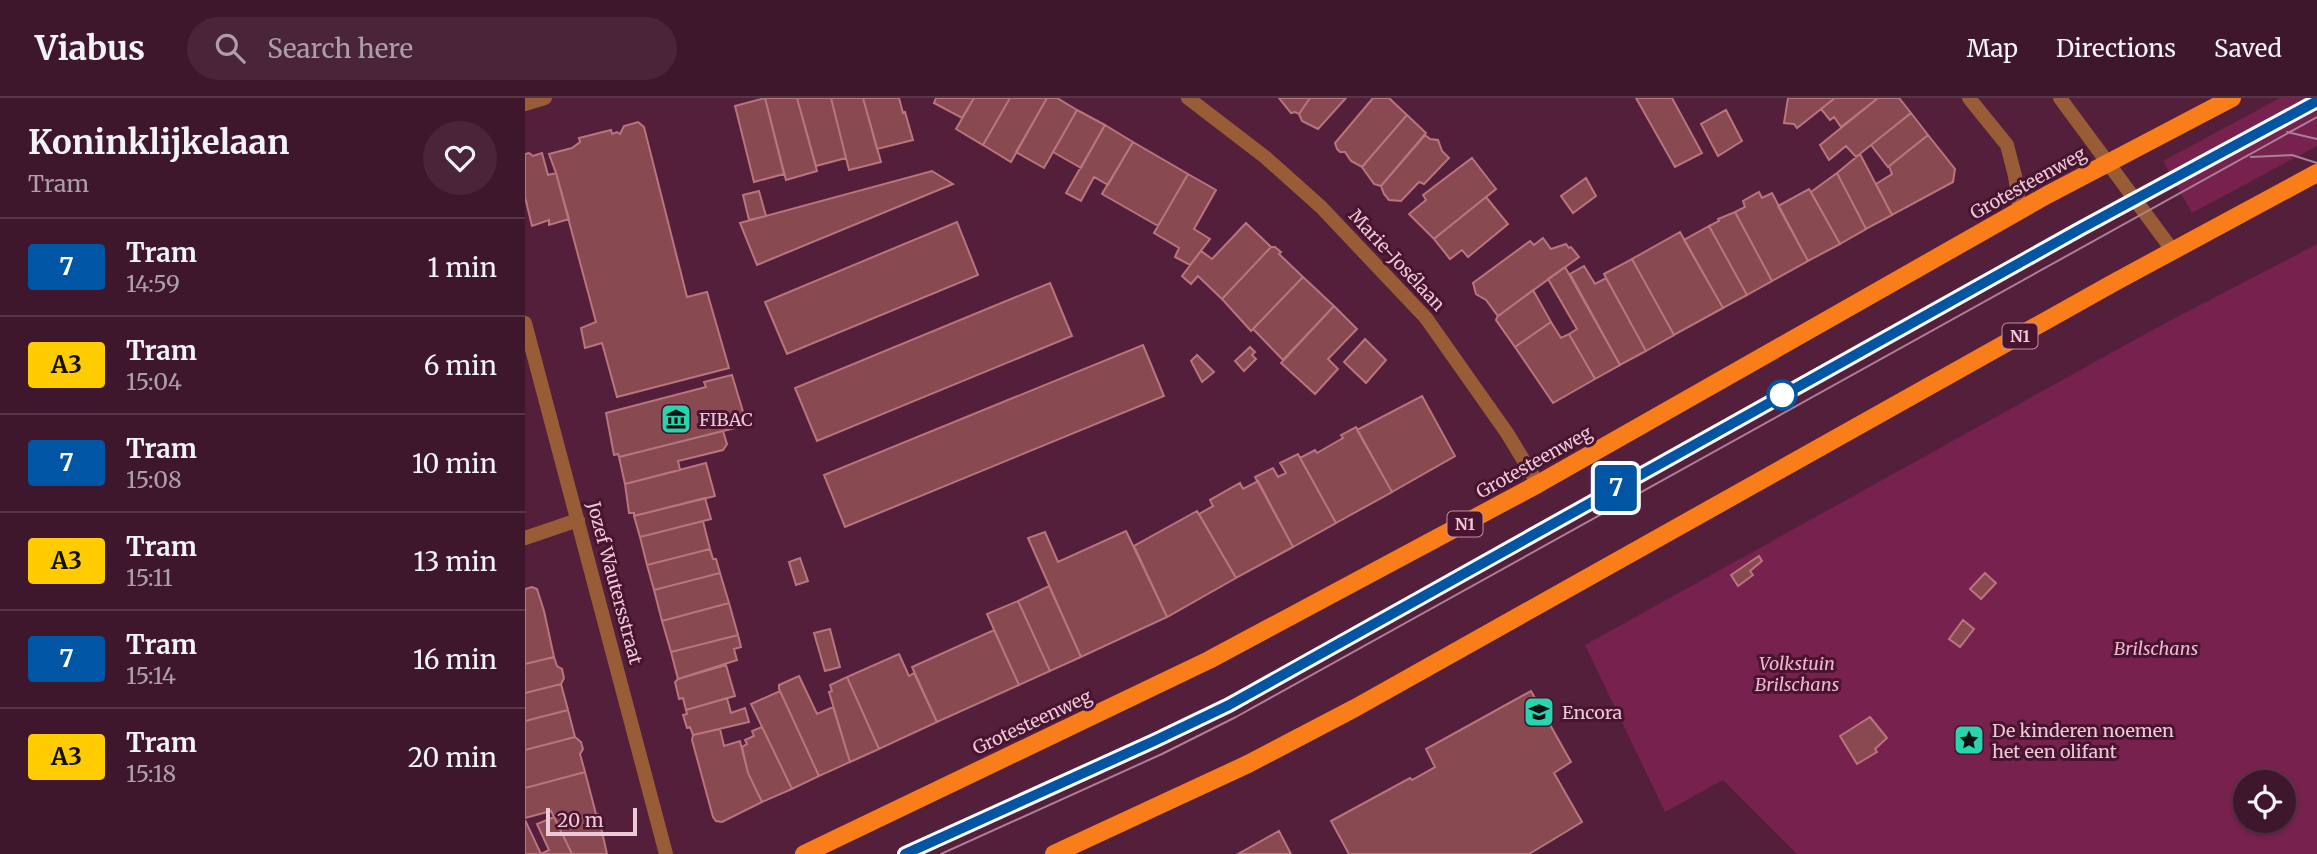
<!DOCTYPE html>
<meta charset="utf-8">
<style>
:root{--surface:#3f172c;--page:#4a2438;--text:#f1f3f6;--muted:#ad9fa9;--line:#583648}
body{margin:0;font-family:Merriweather,serif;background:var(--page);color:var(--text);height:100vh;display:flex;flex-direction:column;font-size:26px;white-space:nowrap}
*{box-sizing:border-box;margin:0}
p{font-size:23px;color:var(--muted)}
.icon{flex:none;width:38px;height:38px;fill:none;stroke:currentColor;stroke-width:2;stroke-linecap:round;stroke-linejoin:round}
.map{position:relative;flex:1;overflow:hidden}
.side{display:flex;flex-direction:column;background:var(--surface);width:525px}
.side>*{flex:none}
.badge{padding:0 14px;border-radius:5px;font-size:24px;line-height:46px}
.fabs{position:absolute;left:1708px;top:672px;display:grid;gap:14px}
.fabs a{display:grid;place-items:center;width:63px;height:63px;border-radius:50%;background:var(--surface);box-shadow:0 2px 5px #0004,0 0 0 2px var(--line);font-size:35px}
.scale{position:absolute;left:21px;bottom:18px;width:91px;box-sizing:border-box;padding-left:7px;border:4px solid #ecc9d7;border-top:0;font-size:19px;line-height:24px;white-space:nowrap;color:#ecc9d7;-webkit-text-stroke:5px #49142f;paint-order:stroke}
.map>.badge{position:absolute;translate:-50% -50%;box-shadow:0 0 0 4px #fff}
.round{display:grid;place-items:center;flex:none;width:74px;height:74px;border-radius:37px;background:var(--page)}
.overview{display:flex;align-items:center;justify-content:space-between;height:119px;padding:0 28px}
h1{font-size:33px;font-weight:700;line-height:52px}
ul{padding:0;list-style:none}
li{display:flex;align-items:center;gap:21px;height:98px;padding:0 28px;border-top:2px solid var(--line)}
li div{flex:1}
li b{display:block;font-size:26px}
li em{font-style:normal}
li .badge{min-width:77px;font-weight:700;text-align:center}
header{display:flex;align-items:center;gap:42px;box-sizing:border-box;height:98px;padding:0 35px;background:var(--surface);border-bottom:2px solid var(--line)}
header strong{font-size:33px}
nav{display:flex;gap:38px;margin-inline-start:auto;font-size:24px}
.search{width:490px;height:63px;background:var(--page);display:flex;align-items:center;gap:18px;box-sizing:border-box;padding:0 24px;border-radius:38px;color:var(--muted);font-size:26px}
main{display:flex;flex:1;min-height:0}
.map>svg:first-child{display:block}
</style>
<header>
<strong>Viabus</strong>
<div class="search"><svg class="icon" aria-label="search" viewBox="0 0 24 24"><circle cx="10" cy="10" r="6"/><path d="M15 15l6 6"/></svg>Search here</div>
<nav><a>Map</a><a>Directions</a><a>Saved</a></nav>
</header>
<main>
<section class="side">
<div class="overview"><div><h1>Koninklijkelaan</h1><p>Tram</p></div><a class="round"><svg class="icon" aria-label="heart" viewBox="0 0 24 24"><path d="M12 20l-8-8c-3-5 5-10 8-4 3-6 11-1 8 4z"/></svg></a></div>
<ul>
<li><span class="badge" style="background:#0056a4;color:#fff">7</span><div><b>Tram</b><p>14:59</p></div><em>1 min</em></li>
<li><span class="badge" style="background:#fc0;color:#111">A3</span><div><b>Tram</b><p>15:04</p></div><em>6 min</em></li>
<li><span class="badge" style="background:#0056a4;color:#fff">7</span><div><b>Tram</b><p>15:08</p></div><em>10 min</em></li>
<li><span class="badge" style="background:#fc0;color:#111">A3</span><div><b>Tram</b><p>15:11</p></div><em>13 min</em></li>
<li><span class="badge" style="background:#0056a4;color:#fff">7</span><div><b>Tram</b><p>15:14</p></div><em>16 min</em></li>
<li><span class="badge" style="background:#fc0;color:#111">A3</span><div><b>Tram</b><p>15:18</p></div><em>20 min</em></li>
</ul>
</section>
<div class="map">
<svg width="1792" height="756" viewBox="0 0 1792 756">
<rect width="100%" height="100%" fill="#541f3a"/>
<!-- green -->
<path fill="#76214e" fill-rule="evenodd" d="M1755 0H1792V48L1667 115 1638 63Z
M1792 146V756H1272L1198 682 1140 714 1060 547 1631 230ZM1720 684H1759V723H1720Z"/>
<!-- building -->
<path fill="#884951" stroke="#b9757d" stroke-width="2" d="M240 0H272L292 73 261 82Z
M240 0 259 76 229 84 210 8Z
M272 0H306L321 60 291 68Z
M306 0H338L356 64 324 72Z
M338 0H374L378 15 380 14 388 42 352 51Z
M411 0H449L437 20 409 5Z
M449 0H485L458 47 431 31Z
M485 0H522L486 64 458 47Z
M522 0H532L552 12 519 70 491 54Z
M754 0H785L774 16 770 14 766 15Z
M785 0H821L793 31 777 23 774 16Z
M848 0H864L882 17 837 69 826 63 820 54H815L812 51 810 45Z
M1111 0H1147L1177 55 1150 69Z
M1263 0H1310L1272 30 1269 26 1259 25Z
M1310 0H1353L1316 29 1309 19 1305 22 1296 11Z
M1353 0H1374L1386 15 1331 59 1321 48 1304 62 1295 47Z
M552 12 580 27 556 70 528 54Z
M1201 12 1217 43 1193 58 1176 26Z
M1386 15 1403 37 1363 69 1346 47Z
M882 17 901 35 856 88 849 86 837 69Z
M113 24 119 29 162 199 182 194 204 270 92 299 77 245 60 250 56 230 71 224 31 75 24 56 47 50 55 44 54 40 86 32 87 36 92 34 95 36 99 28Z
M580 27 608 44 583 87 569 79 556 103 541 95Z
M900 37 905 41 913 42 917 53 924 60 899 86 894 84 876 103 864 102 859 96 856 88Z
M1403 37 1430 71 1428 84 1367 117 1351 86 1367 76 1364 68Z
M608 44 663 76 633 128 577 96Z
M4 55 8 58 17 55 23 77 31 75 44 121 24 127V122L7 128 0 99V56Z
M1335 56 1367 117 1341 131 1312 75Z
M947 60 971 91 909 141 884 116 901 102 898 97Z
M407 73 428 86 232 167 215 125Z
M1312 75 1341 131 1315 146 1286 94Z
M663 76 691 92 669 131 685 141 665 167 650 159 654 150 629 135Z
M1061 80 1071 98 1048 115 1036 98Z
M1284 91 1315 146 1283 163 1253 108Z
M234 93 241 118 224 122 218 97Z
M1234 94 1237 100 1247 95 1283 163 1247 183 1210 114 1220 109 1218 103Z
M961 99 983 126 943 159 937 152 925 161 909 141Z
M1210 114 1247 183 1222 197 1184 128 1194 123 1193 121Z
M432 124 453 177 262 256 240 204Z
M721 125 746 149 697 201 673 178 666 186 657 178 676 153 687 161Z
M1184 128 1222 197 1198 210 1159 142Z
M1155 134 1198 210 1149 237 1107 161Z
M1018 140 1026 151 1041 146 1044 150 1046 149 1054 159 973 218 961 202 951 196 948 185 1005 143 1009 147Z
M746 149H750L756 154 754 156 778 179 726 233 697 201Z
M1107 161 1149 237 1121 253 1079 176Z
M1059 168 1070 186 1081 180 1121 253 1095 267 1045 176Z
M1040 169 1095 267 1070 281 1044 236 1052 231 1023 181Z
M778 179 809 208 758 262 728 231Z
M525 185 547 238 292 343 270 290Z
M1008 192 1026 224 990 249 971 222 972 219Z
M809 208 832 231 803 261 813 271 790 296 756 265Z
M1026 224 1036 240 1044 236 1070 281 1028 305 990 249Z
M840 241 861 262 841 285 819 264Z
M618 247 639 298 320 429 299 377Z
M725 249 730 254 727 257 731 261 719 273 710 263Z
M672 257 689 274 677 284 666 263Z
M207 277 222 327 94 359 93 356 89 357 81 315 181 289 179 284Z
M897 298 930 358 867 394 832 332Z
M831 329 867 394 811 425 775 360 790 352 792 355 818 340 816 337Z
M198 333 202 346 198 352 153 363 155 372 100 386 94 359Z
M773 356 811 425 768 449 730 379 748 370 753 379 761 375 755 365Z
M181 365 190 398 109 418V415H104L100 386Z
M733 383 768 449 711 480 674 416 688 408 685 402 715 385 718 391Z
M180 400 186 421 115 439 109 418Z
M672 413 711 480 642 519 609 448Z
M178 423 185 451 122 467 115 439Z
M601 433 642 519 556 559 503 440 520 434 533 464Z
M185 451 188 461H191L195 475 129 492 122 467Z
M1234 458 1237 463 1225 473 1228 477 1213 488 1206 477Z
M275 460 283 483 271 487 264 464Z
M195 475 204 505 137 523 129 492Z
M1460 475 1471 485 1456 501 1445 491Z
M524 488 556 559 525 573 493 503Z
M7 489 12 491 19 513 29 559 0 566V491Z
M493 503 525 573 494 587 462 516Z
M204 505 213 537 146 554 137 523Z
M1438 522 1449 531 1435 549 1424 541Z
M305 531 315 569 300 573 289 535Z
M469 532 494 587 412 624 387 569Z
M213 537 216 549 209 551 212 562 153 581 146 554Z
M374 556 384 578 389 575 412 624 354 651 322 579Z
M29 559 32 568 37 571 39 580 36 586 0 595V566Z
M201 567 210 598 161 612 158 600 154 601 150 584 153 581Z
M274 578 292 616 308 609 325 664 294 678 254 591V587Z
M322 579 354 651 325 664 304 594 307 593 305 587Z
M36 586 43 612 0 623V595Z
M255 593 294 678 267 691 226 606Z
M1006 593 1046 664 1029 675 1057 724 1004 756H824L806 723 885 680 887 682 910 669 901 651Z
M202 600 206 615 220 610 224 624 168 637 165 629 162 630 158 617 162 616 161 612Z
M43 612 50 639 0 652V623Z
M1345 619 1362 640 1350 651 1352 654 1332 666 1315 638Z
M237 629 267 691 237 704 223 675 217 649 222 646 220 642 229 638 227 633Z
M195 631 199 648 215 643 223 675 237 704 197 724 191 723 188 719 167 642 168 637Z
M50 639 56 644 58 651 55 656 60 674 0 690V652Z
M60 674 71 716 33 727 26 713 0 720V690Z
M73 716 82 756H47L33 727Z
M29 719 33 727 47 756H16L24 752 12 726Z
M0 722 16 756H0Z
M754 733 766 756H713Z"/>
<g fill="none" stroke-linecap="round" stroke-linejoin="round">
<!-- street -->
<path stroke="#985d37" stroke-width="14" d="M663 0 740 59 796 109 901 220 982 335 1013 386
M1444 0 1482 47 1490 78 1495 113
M1535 0 1648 153
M0 6 20 0
M0 225 141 756
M0 440 53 422"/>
<!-- primary -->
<path stroke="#f97e1a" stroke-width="18" d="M279 756 684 562 1013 386 1522 97 1707 0
M529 756 723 666 830 610 1590 184 1792 75"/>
<!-- tram -->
<path stroke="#ab8094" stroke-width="2" d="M1762 34 1792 41
M1726 59 1767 57 1792 65
M380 756 630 643 704 607 1557 130 1792 3
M416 756 637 656 711 619 1792 19"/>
</g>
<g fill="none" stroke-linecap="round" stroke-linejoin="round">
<!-- line casing -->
<g stroke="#fff" stroke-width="16">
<path id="line" d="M380 756 629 643 704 607 1557 130 1792 3"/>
</g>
<!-- line -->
<use href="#line" stroke="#0056a4" stroke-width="10"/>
</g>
<!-- icons -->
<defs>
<g id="museum-square" transform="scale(1.575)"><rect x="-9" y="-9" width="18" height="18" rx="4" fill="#28d5ad" stroke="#49142f"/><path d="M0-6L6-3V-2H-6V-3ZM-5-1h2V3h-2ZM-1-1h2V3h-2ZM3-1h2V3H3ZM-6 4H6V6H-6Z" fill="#111"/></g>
<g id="school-square" transform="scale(1.575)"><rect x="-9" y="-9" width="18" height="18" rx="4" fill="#28d5ad" stroke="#49142f"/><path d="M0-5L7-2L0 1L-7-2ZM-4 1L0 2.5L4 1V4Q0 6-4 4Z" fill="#111"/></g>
<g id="sight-square" transform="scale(1.575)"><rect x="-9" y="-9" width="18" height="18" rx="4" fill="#28d5ad" stroke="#49142f"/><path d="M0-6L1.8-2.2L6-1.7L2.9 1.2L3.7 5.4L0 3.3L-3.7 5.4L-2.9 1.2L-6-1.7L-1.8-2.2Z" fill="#111"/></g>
</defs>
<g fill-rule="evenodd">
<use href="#museum-square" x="151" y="321"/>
<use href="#school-square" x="1014" y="614"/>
<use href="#sight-square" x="1444" y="642"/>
</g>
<!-- markers -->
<circle fill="#fff" stroke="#0056a4" stroke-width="3.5" cx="1257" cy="297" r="14"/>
<g text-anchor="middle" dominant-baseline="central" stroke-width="6" stroke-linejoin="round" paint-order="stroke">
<!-- shield labels -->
<g fill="#49142f" stroke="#bb93a5" stroke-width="2">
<rect x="1477.5" y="225.5" width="35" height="25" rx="5"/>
<rect x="922.5" y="413.5" width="35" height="25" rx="5"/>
</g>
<g font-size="16" font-weight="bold" fill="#ecc9d7">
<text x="1495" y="238">N1</text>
<text x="940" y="426">N1</text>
</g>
<!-- street labels -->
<g font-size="18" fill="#ecc9d7" stroke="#49142f">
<text transform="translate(1503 85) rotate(-29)">Grotesteenweg</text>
<text transform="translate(872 162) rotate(47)">Marie-Josélaan</text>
<text transform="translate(1009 364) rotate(-29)">Grotesteenweg</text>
<text transform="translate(90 485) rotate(75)">Jozef Wautersstraat</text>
<text transform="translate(507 624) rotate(-25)">Grotesteenweg</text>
</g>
<!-- poi labels -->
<g font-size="18" fill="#ecc9d7" stroke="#49142f" text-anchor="start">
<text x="174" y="321">FIBAC</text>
<text x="1037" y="614">Encora</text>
<text x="1467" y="632">De kinderen noemen<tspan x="1467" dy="21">het een olifant</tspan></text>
</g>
<!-- park labels -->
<g font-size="18" font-style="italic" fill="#f0b7ce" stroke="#49142f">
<text x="1631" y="550">Brilschans</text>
<text x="1272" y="565">Volkstuin<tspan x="1272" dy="21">Brilschans</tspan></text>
</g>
</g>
</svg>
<div class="fabs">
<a><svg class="icon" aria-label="locate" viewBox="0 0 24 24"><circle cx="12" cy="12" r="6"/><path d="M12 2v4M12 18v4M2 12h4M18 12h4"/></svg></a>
</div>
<div class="scale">20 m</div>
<b class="badge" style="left:1091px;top:390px;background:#0056a4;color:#fff">7</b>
</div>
</main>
